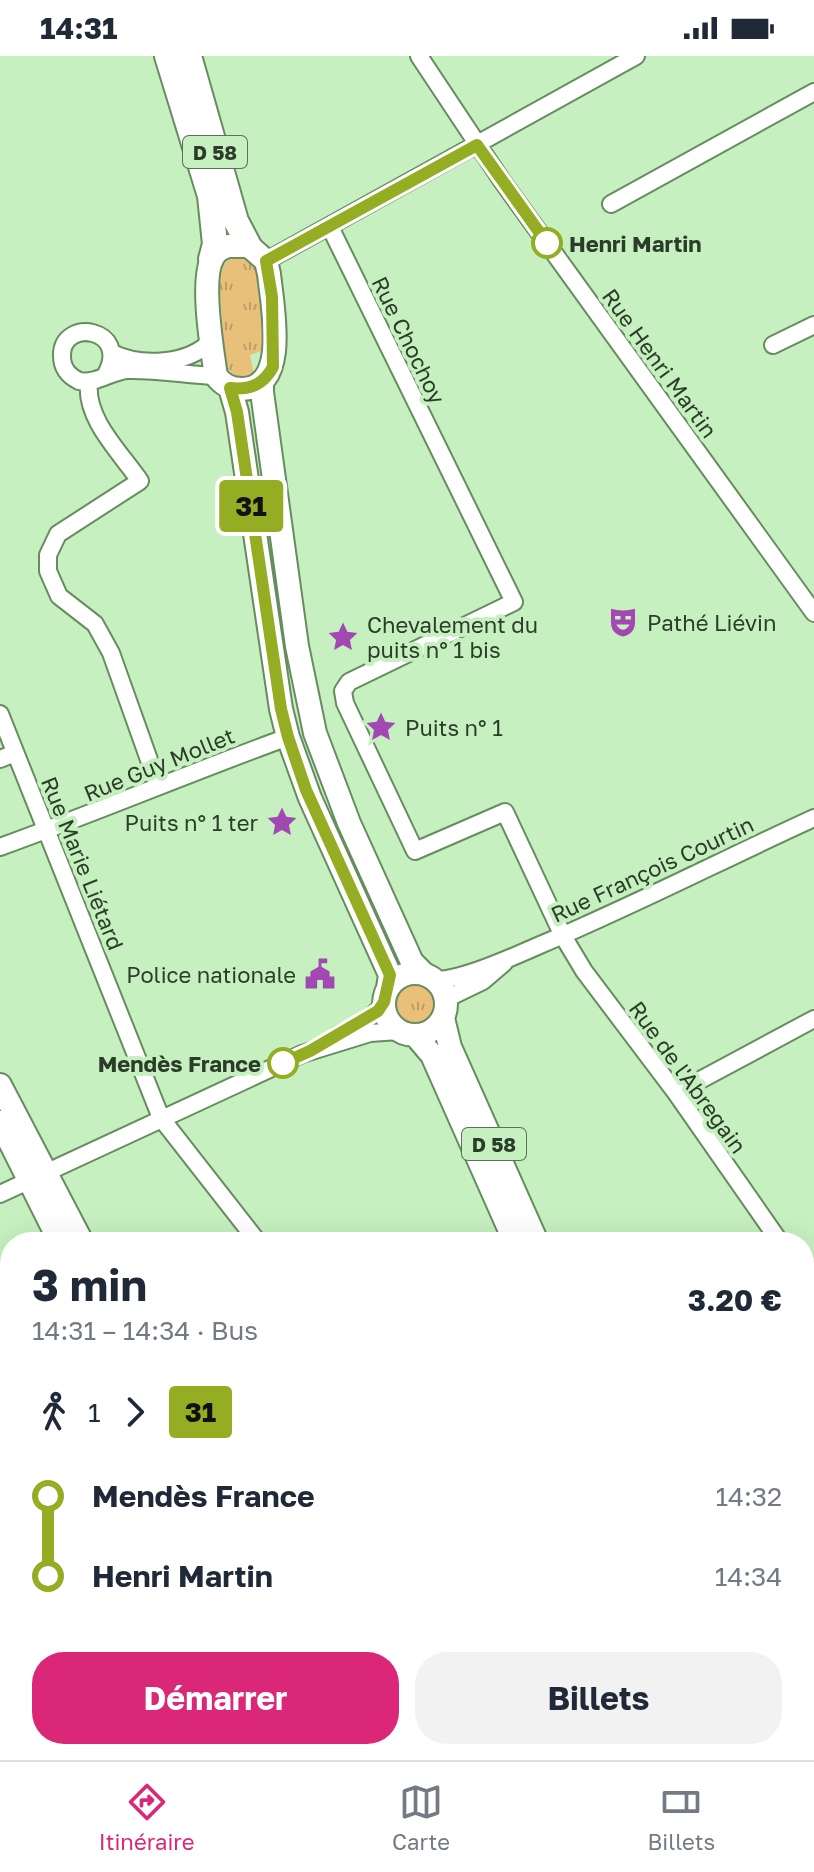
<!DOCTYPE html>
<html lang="fr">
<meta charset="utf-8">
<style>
:root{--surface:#fff;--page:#f2f2f3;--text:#1f2937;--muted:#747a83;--line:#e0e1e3;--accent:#db2777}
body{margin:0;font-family:"Golos Text",sans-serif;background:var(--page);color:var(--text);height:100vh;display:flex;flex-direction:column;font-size:30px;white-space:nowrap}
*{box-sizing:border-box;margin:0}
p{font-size:26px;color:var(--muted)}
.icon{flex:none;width:44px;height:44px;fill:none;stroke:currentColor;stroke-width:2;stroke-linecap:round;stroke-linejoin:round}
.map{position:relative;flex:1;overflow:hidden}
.sheet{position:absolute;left:0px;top:1176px;width:814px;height:528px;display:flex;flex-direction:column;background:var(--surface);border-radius:32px 32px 0 0;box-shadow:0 8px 32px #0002}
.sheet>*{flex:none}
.badge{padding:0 16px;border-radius:6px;font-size:28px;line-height:52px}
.map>.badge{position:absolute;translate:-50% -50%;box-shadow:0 0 0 4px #fff}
.legs{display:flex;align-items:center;gap:12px;height:88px;padding:0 32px;font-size:26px}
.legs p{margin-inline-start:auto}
.head{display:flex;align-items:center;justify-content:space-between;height:136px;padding:0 32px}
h1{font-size:44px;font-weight:700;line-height:60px}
.action{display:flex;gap:16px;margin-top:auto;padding:16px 32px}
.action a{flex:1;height:92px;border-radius:32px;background:var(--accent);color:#fff;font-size:32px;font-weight:700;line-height:92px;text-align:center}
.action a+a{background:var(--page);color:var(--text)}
ul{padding:0 32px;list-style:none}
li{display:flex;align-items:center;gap:28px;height:80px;font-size:30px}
li i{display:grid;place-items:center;width:12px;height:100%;margin:0 10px;background:currentColor}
li i::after{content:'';width:20px;height:20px;margin:-10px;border:6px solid;border-radius:50%;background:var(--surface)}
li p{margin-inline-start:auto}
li:first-child i{background:linear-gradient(#0000 50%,currentColor 0)}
li:last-child i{background:linear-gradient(currentColor 50%,#0000 0)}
.status{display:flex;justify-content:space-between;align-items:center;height:56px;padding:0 40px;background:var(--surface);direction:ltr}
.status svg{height:22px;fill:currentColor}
.tab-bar{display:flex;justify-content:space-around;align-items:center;height:112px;border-top:2px solid var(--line);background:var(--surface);font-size:22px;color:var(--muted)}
.tab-bar a{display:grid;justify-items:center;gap:4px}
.tab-bar .active{color:var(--accent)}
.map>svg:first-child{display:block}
</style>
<div class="status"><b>14:31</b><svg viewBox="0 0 49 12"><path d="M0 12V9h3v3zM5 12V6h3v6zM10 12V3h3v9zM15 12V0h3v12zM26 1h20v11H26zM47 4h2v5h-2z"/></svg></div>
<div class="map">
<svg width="814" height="1704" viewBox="0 0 814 1704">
<defs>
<pattern id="grass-tufts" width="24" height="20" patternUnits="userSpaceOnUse" patternTransform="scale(2)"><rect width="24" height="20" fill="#e8c079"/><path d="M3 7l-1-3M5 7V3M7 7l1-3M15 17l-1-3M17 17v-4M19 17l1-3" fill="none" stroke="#bc9d63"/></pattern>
</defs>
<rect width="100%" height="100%" fill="#c6f0bf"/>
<!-- grass -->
<path fill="url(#grass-tufts)" d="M237 202 250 204 258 216 264 294 250 299 254 319C240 323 232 321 225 308L219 225C219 212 224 204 237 202Z
M394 948a22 22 0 1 1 44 0a22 22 0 1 1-44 0Z"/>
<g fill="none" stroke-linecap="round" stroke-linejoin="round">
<!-- minor casing -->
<g stroke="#668c5f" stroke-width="20">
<path id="minor" d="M419 0 502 125 814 557
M611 148 814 36
M330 171 514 546 349 626 343 635 345 647 415 795 505 756 563 880 584 915 676 1037 780 1186
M266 205 636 0
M773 289 814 269
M112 297C141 311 188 309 211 285
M106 318C131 272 61 261 62 300 62 313 69 320 79 325 97 328 109 316 127 314 156 313 187 319 216 320
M89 327C85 363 120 396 140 425L58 478 48 499V515L59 540 95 568 111 597 158 729
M0 658 161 1062 258 1186
M0 703 15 697
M0 791C97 756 192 716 288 681
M436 924C462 924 515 900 540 889 633 850 722 804 814 762
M447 947 452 940 483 925 504 907
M337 980C354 971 374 963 384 946
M676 1037 814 963
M0 1138 302 998 370 977 399 975
M804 1221 814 1235
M0 1418 10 1434
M804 1458 814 1450
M0 1465 10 1459
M0 1658 10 1652
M96 1704 112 1694
M486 1704 499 1694"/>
</g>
<!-- major casing -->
<g stroke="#668c5f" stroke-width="26">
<path id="major" d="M228 190H249L266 205 269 218C272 248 290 333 242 333 230 333 223 329 216 320 212 293 200 223 213 201 217 194 221 193 228 190Z
M262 325V336L297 590 315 677 349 767 412 906 424 918
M230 332 237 356 281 653 288 681 310 742 390 919 388 932
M384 948a31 31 0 1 1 62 0a31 31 0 1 1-62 0Z
M443 962 450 991 537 1186
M415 979 432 999 515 1186
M0 1029 82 1186
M0 1066 60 1186
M322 1694 327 1704
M777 1694 783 1704
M800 1694 806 1704"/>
</g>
<!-- highway casing -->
<g stroke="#668c5f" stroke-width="28">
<path id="highway" d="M167 0 210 140 215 188 211 203
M189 0 236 165 249 190"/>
</g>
<!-- minor -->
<use href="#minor" stroke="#fff" stroke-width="16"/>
<!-- major -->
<use href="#major" stroke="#fff" stroke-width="22"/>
<!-- highway -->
<use href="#highway" stroke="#fff" stroke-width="24"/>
</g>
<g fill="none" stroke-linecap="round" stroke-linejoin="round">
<!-- line-1 casing -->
<g stroke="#fff" stroke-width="18">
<path id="line-1" d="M283 1007 310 995 378 955 384 946 390 919 306 734 288 681 281 653 237 356 230 332C250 334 263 329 273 311L272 241 266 205 477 89 547 187"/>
</g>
<!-- line-1 -->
<use href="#line-1" stroke="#94ad23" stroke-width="12"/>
</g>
<!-- icons -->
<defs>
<g id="theatre-bare" transform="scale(2.4)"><path d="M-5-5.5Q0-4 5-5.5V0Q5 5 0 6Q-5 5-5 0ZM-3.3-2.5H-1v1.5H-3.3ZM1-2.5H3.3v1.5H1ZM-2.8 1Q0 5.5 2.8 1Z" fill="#a248b3" stroke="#c6f0bf" stroke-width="2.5" paint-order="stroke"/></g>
<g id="sight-bare" transform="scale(2.4)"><path d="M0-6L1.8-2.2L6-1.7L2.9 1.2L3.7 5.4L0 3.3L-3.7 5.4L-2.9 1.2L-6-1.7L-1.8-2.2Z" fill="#a248b3" stroke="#c6f0bf" stroke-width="2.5" paint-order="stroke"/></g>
<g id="civic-bare" transform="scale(2.4)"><path d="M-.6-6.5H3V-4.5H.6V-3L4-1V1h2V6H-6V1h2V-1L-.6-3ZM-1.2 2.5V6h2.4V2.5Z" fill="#a248b3" stroke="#c6f0bf" stroke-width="2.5" paint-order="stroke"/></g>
</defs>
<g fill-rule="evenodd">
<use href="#theatre-bare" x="623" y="566"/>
<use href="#sight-bare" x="343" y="581"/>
<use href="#sight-bare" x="381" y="671"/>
<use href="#sight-bare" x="282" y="766"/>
<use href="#civic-bare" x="320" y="918"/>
</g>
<!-- markers -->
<g fill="#fff" stroke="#94ad23" stroke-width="4">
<circle cx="547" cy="187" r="14"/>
<circle cx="283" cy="1007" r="14"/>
</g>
<g text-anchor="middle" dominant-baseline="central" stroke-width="8" stroke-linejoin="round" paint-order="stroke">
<!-- shield labels -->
<g fill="#c6f0bf" stroke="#5a7256" stroke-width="2">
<rect x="183" y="80" width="64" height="32" rx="6"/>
<rect x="462" y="1072" width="64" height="32" rx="6"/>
</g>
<g font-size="20" font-weight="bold" fill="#2b3c29">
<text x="215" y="96">D 58</text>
<text x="494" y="1088">D 58</text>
</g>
<!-- stop labels -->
<g font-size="22" font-weight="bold" fill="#2b3c29" stroke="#c6f0bf" text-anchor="start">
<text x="569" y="187">Henri Martin</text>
<text x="261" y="1007" text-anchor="end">Mendès France</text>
</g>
<!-- street labels -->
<g font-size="22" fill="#2b3c29" stroke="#c6f0bf">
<text transform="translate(409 284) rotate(64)">Rue Chochoy</text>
<text transform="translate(660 307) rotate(54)">Rue Henri Martin</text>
<text transform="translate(159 708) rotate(-22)">Rue Guy Mollet</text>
<text transform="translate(83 807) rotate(68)">Rue Marie Liétard</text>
<text transform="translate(652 813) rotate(-25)">Rue François Courtin</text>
<text transform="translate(688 1021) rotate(54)">Rue de l'Abregain</text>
</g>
<!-- poi labels -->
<g font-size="22" fill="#2b3c29" stroke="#c6f0bf" text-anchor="start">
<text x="647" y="566">Pathé Liévin</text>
<text x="367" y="568">Chevalement du<tspan x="367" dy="25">puits n° 1 bis</tspan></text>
<text x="405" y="671">Puits n° 1</text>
<text x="258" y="766" text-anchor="end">Puits n° 1 ter</text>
<text x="296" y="918" text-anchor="end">Police nationale</text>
</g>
</g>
</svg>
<b class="badge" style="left:251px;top:450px;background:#94ad23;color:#111">31</b>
<section class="sheet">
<div class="head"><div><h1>3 min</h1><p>14:31 – 14:34 · Bus</p></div><b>3.20 €</b></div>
<div class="legs"><svg class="icon" aria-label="walk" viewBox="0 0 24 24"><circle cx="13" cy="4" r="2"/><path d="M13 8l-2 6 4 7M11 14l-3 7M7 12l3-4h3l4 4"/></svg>1<svg class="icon" aria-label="forward" viewBox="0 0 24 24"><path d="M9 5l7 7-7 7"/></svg><b class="badge" style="background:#94ad23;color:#111">31</b></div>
<ul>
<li><i style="color:#94ad23"></i><b>Mendès France</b><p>14:32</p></li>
<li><i style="color:#94ad23"></i><b>Henri Martin</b><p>14:34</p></li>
</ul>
<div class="action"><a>Démarrer</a><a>Billets</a></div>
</section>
</div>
<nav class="tab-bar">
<a class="active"><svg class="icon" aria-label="directions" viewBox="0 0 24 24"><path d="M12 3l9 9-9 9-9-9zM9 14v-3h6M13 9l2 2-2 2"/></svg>Itinéraire</a>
<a><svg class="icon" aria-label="map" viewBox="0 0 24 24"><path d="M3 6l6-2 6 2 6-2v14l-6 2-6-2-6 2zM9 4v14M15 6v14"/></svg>Carte</a>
<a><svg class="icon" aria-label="tickets" viewBox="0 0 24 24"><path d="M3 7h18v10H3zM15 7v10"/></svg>Billets</a>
</nav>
